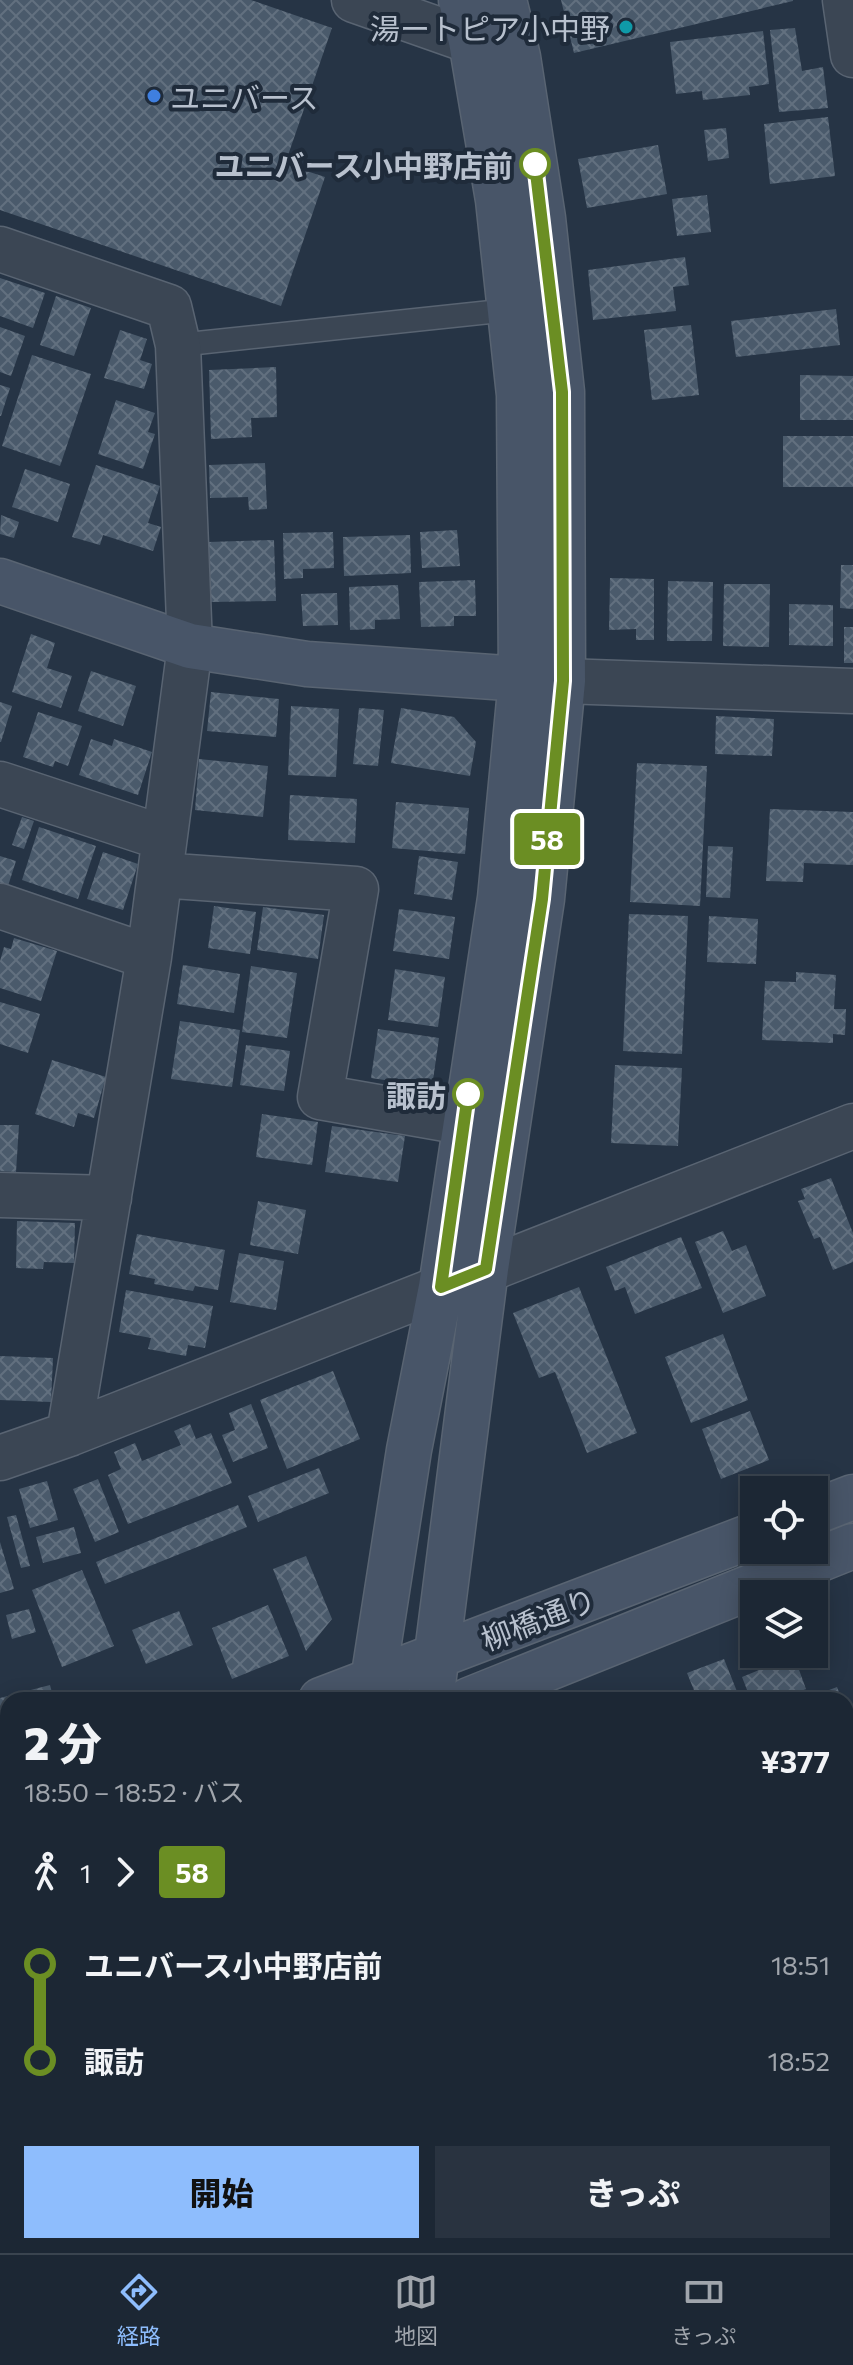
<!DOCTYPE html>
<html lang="ja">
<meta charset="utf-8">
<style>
:root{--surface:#1c2734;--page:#293340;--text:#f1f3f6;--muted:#a0a5ac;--line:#3a444f;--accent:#8ebdfd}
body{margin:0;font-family:Commissioner,"Noto Sans JP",sans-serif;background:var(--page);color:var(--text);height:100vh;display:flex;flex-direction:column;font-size:30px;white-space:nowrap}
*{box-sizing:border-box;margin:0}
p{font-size:26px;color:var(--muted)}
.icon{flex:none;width:44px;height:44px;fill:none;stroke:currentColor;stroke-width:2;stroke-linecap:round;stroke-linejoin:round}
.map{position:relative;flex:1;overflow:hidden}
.panel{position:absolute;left:0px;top:1692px;width:854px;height:562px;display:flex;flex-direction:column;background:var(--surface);border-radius:24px 24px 0 0;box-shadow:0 4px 20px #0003,0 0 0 2px var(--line)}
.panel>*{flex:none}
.badge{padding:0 16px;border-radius:6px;font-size:28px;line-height:52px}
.controls{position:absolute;left:740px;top:1476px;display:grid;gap:16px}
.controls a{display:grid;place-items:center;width:88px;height:88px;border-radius:0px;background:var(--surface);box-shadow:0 4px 20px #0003,0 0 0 2px var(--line);font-size:40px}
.map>.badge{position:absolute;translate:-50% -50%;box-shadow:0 0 0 4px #fff}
.legs{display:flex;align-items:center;gap:12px;height:88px;padding:0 24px;font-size:26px}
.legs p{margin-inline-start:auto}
.summary{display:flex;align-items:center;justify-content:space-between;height:136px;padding:0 24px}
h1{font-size:44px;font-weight:800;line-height:60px}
.action{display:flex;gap:16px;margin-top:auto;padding:16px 24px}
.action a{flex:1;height:92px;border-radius:0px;background:var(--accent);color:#111;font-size:32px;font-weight:800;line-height:92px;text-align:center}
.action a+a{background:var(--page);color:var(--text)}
ul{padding:0 24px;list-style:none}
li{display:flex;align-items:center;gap:28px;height:96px;font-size:30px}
li i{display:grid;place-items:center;width:12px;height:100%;margin:0 10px;background:currentColor}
li i::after{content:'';width:20px;height:20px;margin:-10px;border:6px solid;border-radius:50%;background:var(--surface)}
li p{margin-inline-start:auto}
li:first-child i{background:linear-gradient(#0000 50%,currentColor 0)}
li:last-child i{background:linear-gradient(currentColor 50%,#0000 0)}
.tab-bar{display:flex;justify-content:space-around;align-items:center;height:112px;border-top:2px solid var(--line);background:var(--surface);font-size:22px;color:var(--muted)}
.tab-bar a{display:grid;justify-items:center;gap:4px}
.tab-bar .current{color:var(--accent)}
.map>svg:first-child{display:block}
</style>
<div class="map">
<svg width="853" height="2253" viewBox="0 0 853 2253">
<defs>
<pattern id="building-cross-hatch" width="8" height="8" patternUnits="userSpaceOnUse" patternTransform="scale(2)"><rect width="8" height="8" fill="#4a5a6b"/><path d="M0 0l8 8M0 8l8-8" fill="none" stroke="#62707f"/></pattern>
</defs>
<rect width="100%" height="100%" fill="#263445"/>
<!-- building -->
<path fill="url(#building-cross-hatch)" d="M0 0H251L332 28 285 164 325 177 281 306 0 210Z
M561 0H793V1L574 53Z
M795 28 802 71 823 67 828 108 779 112 770 30Z
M763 31 769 84 749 87 750 95 703 100 702 91 676 94 670 42Z
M828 117 835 176 770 184 764 124Z
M726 128 729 158 708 161 704 130Z
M658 145 667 194 587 208 578 159Z
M707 195 711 232 677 236 672 199Z
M685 257 689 285 673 287 676 311 593 320 588 270Z
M0 278 45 293 33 328 0 316Z
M56 296 91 308 74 356 40 345Z
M836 309 840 345 736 357 731 321Z
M691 325 699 395 652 400 644 330Z
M0 327 25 336 11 376 0 372Z
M120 330 147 339 140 360 152 364 144 389 104 378Z
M32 355 91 374 60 466 2 446Z
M276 367 277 417 251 418 252 437 211 439 209 370Z
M800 375 853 376V420H800Z
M0 385 10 388 1 416H0Z
M116 400 155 413 148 432 155 434 143 469 98 454Z
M783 436H853V487H783Z
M265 463 267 509 249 510 248 497 210 498 209 465Z
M96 465 160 486 148 523 161 527 153 551 103 535 100 545 72 537Z
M25 469 70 484 58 522 12 507Z
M1 515 19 522 14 538 0 534Z
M457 530 460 566 422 568 420 532Z
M333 532 334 568 303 569V578L284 579 283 533Z
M410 535 411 573 344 576 343 537Z
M274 540 276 601 210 602 208 542Z
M841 565H853V609L840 608Z
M610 578 654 579V640H636V629L609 630Z
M475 580 476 616H454V626L421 627 419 582Z
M668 581 713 582 712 641H667Z
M724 584H770L769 647 723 646Z
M398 585 400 619 375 620V629L350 630 349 587Z
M337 593 338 625 303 626 301 594Z
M789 604 833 605V646L789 645Z
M844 627H853V663H844Z
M31 634 55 643 47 668 72 676 61 708 12 692Z
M91 671 136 686 123 726 78 711Z
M211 692 279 699 276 737 207 731Z
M0 702 12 706 1 742H0Z
M291 706 339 709 336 777 288 775Z
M359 708 384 710 378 766 353 764Z
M401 708 454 717 476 742 470 776 391 763Z
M38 712 82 726 68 766 55 761 53 767 23 757Z
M716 716 774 719 772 756 715 754Z
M91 739 112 746 114 739 152 752 138 795 79 775Z
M199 759 268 766 263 817 195 810Z
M637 763 707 766 700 906 630 902Z
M290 795 357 799 355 843 288 840Z
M396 802 469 808 465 854 392 848Z
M770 809 853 812V865L804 863 803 882 766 881Z
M22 817 34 821 24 849 12 845Z
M39 827 96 846 78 899 22 880Z
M708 846 733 847 730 898 706 897Z
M103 852 138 864 123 910 87 899Z
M0 856 16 861 8 886 0 884Z
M419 856 458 862 452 900 414 894Z
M214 906 256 912 250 954 208 948Z
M263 907 324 915 318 959 257 950Z
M399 909 455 917 449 959 393 951Z
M629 914 688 916 682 1054 623 1051Z
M709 916 758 919 756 964 707 962Z
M14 938 57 951 41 1001 0 988V961L4 947 11 949Z
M183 965 240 974 234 1013 177 1004Z
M251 966 297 973 287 1038 242 1032Z
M395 969 445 977 438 1027 388 1020Z
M796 972 836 975 834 1009H846L845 1035 833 1034V1043L762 1040 765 981 796 982Z
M0 1002 40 1014 28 1053 0 1044Z
M180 1021 240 1030 232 1087 171 1079Z
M378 1029 439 1038 432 1087 371 1078Z
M246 1045 290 1051 284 1091 240 1085Z
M52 1060 106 1077 94 1118 78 1113 74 1127 35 1114Z
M615 1065 682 1068 678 1146 611 1143Z
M262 1114 318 1122 312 1165 256 1157Z
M0 1125H19L16 1172 0 1171Z
M332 1126 405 1136 398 1182 325 1172Z
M831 1178 853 1233V1262L833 1270 820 1237 814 1239 798 1201 805 1199 801 1189Z
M258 1201 306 1210 298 1254 250 1245Z
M17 1221 75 1223 74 1263 44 1262 43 1269 16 1268Z
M723 1231 732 1251 746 1245 766 1296 723 1313 695 1242Z
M137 1234 225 1250 218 1290 195 1286 193 1291 154 1284 155 1279 129 1274Z
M681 1237 702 1288 635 1314 625 1287 615 1291 606 1267Z
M239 1253 284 1261 276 1310 230 1302Z
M579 1287 637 1433 587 1453 555 1372 539 1378 513 1313Z
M126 1290 213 1306 205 1348 188 1345 186 1356 148 1349 151 1338 119 1332Z
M723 1334 748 1400 691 1423 665 1357Z
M0 1356 53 1358 51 1402 0 1400Z
M333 1371 360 1439 287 1469 260 1400Z
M251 1404 268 1448 233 1462 222 1435 235 1430 229 1413Z
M750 1411 769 1460 721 1479 702 1429Z
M190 1424 196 1439 211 1433 232 1483 128 1524 108 1475 121 1469 114 1452 135 1443 142 1461 181 1445 174 1431Z
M319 1468 329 1493 258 1522 248 1496Z
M98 1479 119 1532 95 1542 73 1489Z
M47 1481 58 1520 30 1528 19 1489Z
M238 1505 247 1527 105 1584 96 1562Z
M16 1515 30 1566 21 1568 7 1517Z
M74 1527 81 1553 43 1563 36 1537Z
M0 1542 14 1589 0 1593Z
M306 1556 332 1619 306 1651 273 1569Z
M82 1570 114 1646 62 1667 32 1590Z
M268 1605 289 1656 232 1679 212 1628Z
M29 1609 36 1632 12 1639 6 1615Z
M179 1611 193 1645 146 1664 132 1630Z
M794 1656 806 1689 778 1700H751L742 1677Z
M724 1659 738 1694 723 1700H698L687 1673Z
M50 1685 54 1700H8V1757L4 1758 0 1744V1698Z
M837 1687 842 1700H803Z
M846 1717 853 1734V1809L846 1812Z
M853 1931V1981L846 1984V1934Z
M846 1991 853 2008V2085L846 2087Z
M8 2011V2060H0V2012Z
M0 2071H8V2106H0Z
M0 2178H8V2248H0Z
M153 2246H210V2250H153Z
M435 2246H468L469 2253H436Z
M495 2246H558V2253H495Z"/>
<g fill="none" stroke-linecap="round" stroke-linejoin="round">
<!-- lane casing -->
<g stroke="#596472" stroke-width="25">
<path id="lane" d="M178 345 510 310"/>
</g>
<!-- street casing -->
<g stroke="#596472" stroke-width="47">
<path id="street" d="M354 0 502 52
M845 0 853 55
M0 249 169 307 178 345 190 646 149 957 69 1434
M563 681 853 691
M0 784 164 838
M160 875 356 889 320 1097 463 1122
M0 906 149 957
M0 1195 109 1198
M0 1458 69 1434 853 1126
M846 1869 853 1867
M596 2246 599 2253"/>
</g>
<!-- secondary casing -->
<g stroke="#596472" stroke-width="47">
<path id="secondary" d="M0 581 190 646 307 664 549 681
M814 1512 853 1497
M321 1700 754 1535
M370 1700 409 1450 441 1287 500 898 521 680 519 395 498 200 471 41 461 0
M431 1700 486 1269 542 899 563 681 562 392 543 218 518 57 504 0
M469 1700 853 1546
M0 1820 8 1818
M0 1865 8 1862
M253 2253 255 2246
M298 2253 300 2246"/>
</g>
<!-- lane -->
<use href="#lane" stroke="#3b4654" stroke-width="22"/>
<!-- street -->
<use href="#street" stroke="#3b4654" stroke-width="44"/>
<!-- secondary -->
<use href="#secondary" stroke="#485568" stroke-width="44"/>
</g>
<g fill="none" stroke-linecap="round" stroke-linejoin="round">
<!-- line-1 casing -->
<g stroke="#fff" stroke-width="18">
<path id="line-1" d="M468 1094 441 1287 486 1269 542 899 563 681 562 392 535 164"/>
</g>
<!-- line-1 -->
<use href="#line-1" stroke="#6b8e23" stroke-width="12"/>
</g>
<!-- markers -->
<circle fill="#0f9aa8" stroke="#1f2b3a" stroke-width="3" cx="626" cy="27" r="8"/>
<circle fill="#3f7fe0" stroke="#1f2b3a" stroke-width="3" cx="154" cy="96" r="8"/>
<g fill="#fff" stroke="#6b8e23" stroke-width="4">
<circle cx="535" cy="164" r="14"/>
<circle cx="468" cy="1094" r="14"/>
</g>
<g text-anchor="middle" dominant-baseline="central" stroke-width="8" stroke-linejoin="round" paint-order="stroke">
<!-- poi labels -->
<g font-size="30" fill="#b8c1ce" stroke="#1f2b3a" text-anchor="end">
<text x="610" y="27">湯ートピア小中野</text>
<text x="170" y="96" text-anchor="start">ユニバース</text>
</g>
<!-- stop labels -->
<g font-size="30" font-weight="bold" fill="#b8c1ce" stroke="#1f2b3a" text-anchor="end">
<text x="513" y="164">ユニバース小中野店前</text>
<text x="446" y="1094">諏訪</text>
</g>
<!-- street labels -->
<g font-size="30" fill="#b8c1ce" stroke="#1f2b3a">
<text transform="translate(538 1618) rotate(-21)">柳橋通り</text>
</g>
</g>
</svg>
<div class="controls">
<a><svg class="icon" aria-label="locate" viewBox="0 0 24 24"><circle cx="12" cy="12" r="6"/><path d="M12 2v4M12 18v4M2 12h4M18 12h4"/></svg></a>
<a><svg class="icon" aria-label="layers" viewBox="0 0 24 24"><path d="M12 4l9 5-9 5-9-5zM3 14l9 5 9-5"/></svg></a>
</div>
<b class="badge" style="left:547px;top:839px;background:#6b8e23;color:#fff">58</b>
<section class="panel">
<div class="summary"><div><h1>2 分</h1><p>18:50 – 18:52 · バス</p></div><b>¥377</b></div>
<div class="legs"><svg class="icon" aria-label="walk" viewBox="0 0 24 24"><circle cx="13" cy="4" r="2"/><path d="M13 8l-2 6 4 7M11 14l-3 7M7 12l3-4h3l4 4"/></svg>1<svg class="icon" aria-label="forward" viewBox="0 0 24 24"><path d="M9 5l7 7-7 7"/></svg><b class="badge" style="background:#6b8e23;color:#fff">58</b></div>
<ul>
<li><i style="color:#6b8e23"></i><b>ユニバース小中野店前</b><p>18:51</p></li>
<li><i style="color:#6b8e23"></i><b>諏訪</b><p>18:52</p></li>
</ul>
<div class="action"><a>開始</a><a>きっぷ</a></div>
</section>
</div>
<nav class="tab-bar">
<a class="current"><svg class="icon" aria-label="directions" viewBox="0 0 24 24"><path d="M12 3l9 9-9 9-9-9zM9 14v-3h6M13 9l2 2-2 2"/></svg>経路</a>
<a><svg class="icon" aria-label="map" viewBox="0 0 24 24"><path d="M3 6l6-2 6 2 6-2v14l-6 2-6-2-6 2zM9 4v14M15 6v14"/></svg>地図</a>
<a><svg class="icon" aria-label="tickets" viewBox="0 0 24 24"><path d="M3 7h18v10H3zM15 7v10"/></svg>きっぷ</a>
</nav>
